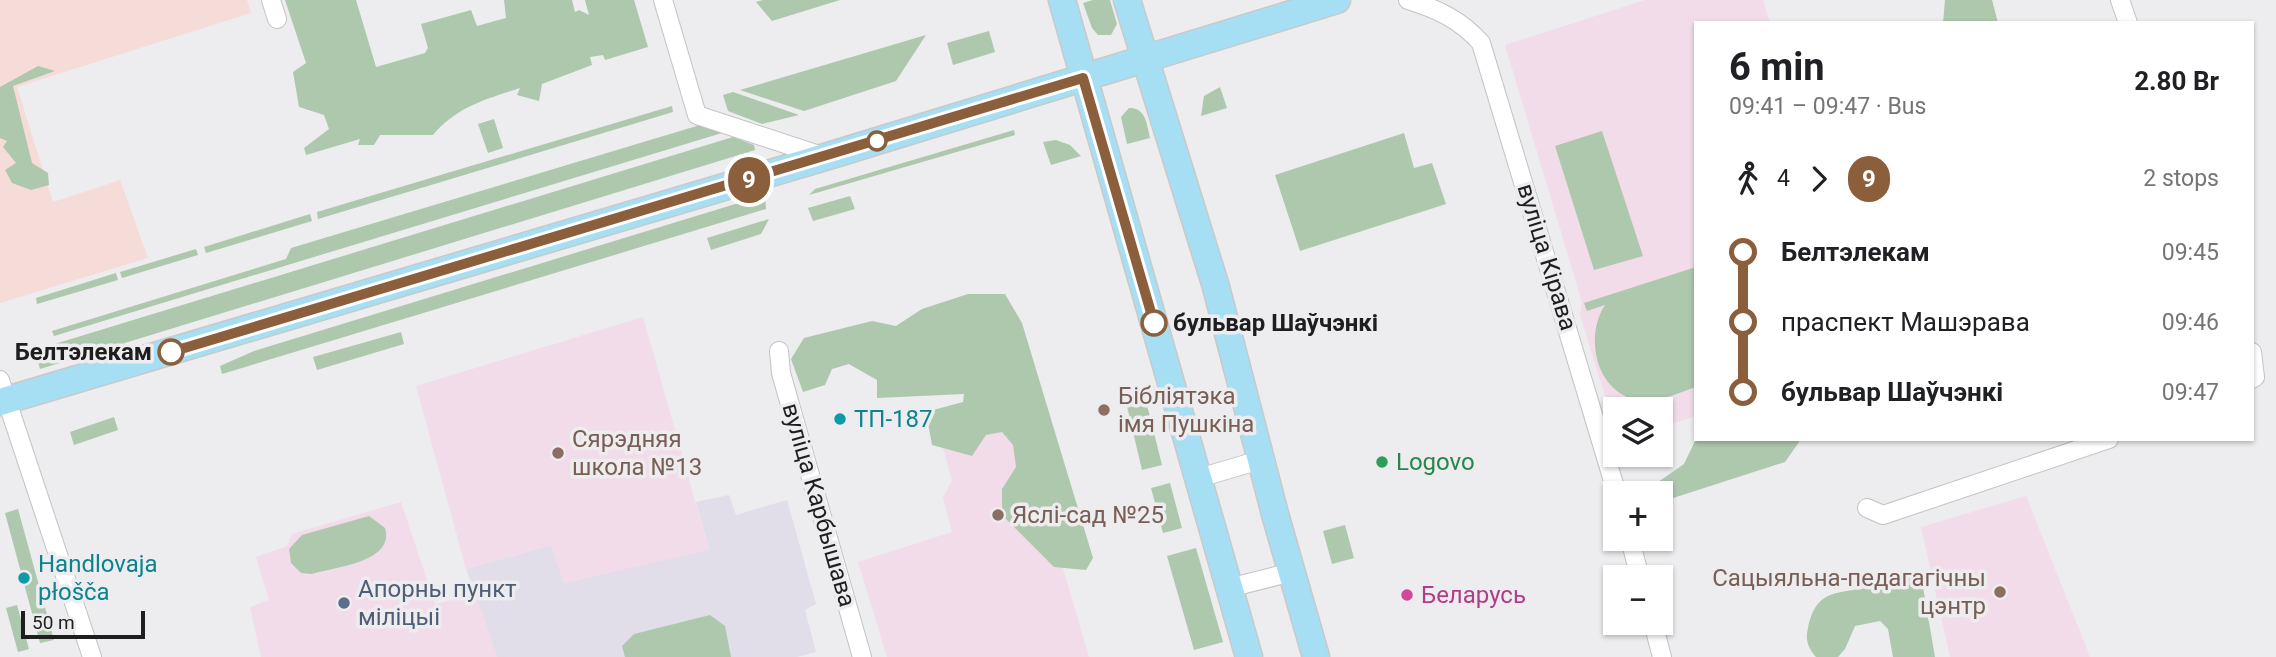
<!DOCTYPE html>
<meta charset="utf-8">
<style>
:root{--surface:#fff;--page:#f6f6f6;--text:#202124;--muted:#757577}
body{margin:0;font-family:Roboto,sans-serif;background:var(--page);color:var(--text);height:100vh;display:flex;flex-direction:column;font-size:26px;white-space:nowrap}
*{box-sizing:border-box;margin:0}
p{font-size:23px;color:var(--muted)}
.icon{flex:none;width:38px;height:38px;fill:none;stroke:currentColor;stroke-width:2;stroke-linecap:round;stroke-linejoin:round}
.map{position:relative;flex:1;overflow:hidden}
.sheet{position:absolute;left:1694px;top:21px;width:560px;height:420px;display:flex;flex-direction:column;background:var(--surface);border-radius:0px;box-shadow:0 2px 5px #0004}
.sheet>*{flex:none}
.badge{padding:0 14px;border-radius:23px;font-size:24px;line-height:46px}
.buttons{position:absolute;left:1603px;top:397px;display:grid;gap:14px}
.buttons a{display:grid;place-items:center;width:70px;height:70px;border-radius:0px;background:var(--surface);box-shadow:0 2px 5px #0004;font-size:35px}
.scale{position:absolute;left:21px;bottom:18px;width:124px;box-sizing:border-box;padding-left:7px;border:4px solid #1e1e1f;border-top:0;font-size:19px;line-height:24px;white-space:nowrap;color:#1e1e1f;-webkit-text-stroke:5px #edecef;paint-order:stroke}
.map>.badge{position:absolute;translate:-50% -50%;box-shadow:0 0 0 4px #fff}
.legs{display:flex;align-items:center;gap:10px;height:77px;padding:0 35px;font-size:23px}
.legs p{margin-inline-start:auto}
.summary{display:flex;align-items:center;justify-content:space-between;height:119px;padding:0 35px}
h1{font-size:38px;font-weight:700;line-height:52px}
ul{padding:0 35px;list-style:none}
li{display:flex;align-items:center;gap:24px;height:70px;font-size:26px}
li i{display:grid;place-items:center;width:10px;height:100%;margin:0 9px;background:currentColor}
li i::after{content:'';width:18px;height:18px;margin:-9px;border:5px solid;border-radius:50%;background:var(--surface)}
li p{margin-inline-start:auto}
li:first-child i{background:linear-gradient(#0000 50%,currentColor 0)}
li:last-child i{background:linear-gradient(currentColor 50%,#0000 0)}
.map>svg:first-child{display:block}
</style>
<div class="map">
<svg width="2276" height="657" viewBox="0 0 2276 657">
<rect width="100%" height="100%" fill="#edecef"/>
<!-- commercial -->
<path fill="#f6dcd8" d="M0 0H247L251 13 17 87 53 202 120 180 148 258 0 303Z"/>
<!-- built -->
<path fill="#e1dee9" d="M729 495 736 515 787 500 816 604 805 610 816 652 797 657H497L466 569 551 545 564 583 709 549 696 502Z"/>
<!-- education -->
<path fill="#f2dce9" d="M1645 0H1763L1770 23H1696V416L1661 427V410H1615V428L1580 315 1582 302 1505 45Z
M643 317 709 550 564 583 551 545 466 569 416 386Z
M1015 405 1089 657H887L858 562 952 532 943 498 952 480 938 429Z
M2026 496 2090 657H1950L1921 527Z
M401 502 435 604 476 594 497 657H261L250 607 269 600 256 557 287 546 292 534Z"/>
<!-- green -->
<path fill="#adc8ad" d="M285 0H356L376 67 425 53 428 48 421 24 471 10 477 26 506 18 504 0H572L575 12 579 10 589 15 585 0H634L648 47 605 60 603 55 590 57 592 65 542 84 539 101 517 95 520 88C486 99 456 107 433 135H380L374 145H358L360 139 306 155 304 148 329 129 324 115 299 107 293 72 306 63Z
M763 0H840L772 21 756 2Z
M1093 0H1110L1117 24 1111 35H1098L1092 28 1083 3Z
M1945 0H1992L1998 23H1943Z
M989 31 995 52 953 65 947 43Z
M926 35 896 81 804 111 740 90Z
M38 66 55 71 13 86 32 163 48 173 49 185 31 190 12 183 5 170 16 163 3 147 7 141 0 138V87Z
M1220 87 1227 108 1201 116 1204 96Z
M733 92 799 115 762 124 728 111 723 95Z
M672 106 673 112 318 219 317 212Z
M1129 108C1146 107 1147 125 1150 138L1127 144 1121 117Z
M494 119 503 148 488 153 478 124Z
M700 125 722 133 54 336 52 331 286 259 291 248Z
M1014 130 1015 135 809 195 815 189Z
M1602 131 1643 256 1594 270 1555 146Z
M1404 133 1414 168 1432 163 1446 204 1300 251 1275 175Z
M733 137 754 145 755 150 40 369 35 350Z
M1056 140 1070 145 1081 156 1051 165 1043 142Z
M765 195 766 209 222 374 220 366 254 351Z
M850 196 855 209 813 221 808 208Z
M310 214 312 221 206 253 204 247Z
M769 219 761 234 711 250 707 238Z
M196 249 198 255 122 278 120 272Z
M1696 267V387C1680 392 1661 402 1644 401 1597 398 1583 338 1605 305L1587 311 1584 303Z
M116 273 118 280 37 304 36 298Z
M968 294H1005L1022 323 1093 558 1086 570 1054 567 1002 515V489L1016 467 1013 445 1002 432 986 435 972 456 932 445 926 412 963 402 964 394 877 398V380L849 364 832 369 825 385 803 392 791 359 804 338 872 321 896 326 922 309Z
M401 332 404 344 317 370 313 357Z
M1144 393 1162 465 1142 470 1125 398Z
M114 417 118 430 74 445 70 432Z
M1696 439H1799V442L1785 462 1667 500 1661 501V494L1648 493V489L1684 464Z
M1170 483 1182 528 1163 533 1151 488Z
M18 509 54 640 40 643 5 513Z
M369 516 385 528C395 562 336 567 312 574L301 573 291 563 289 549 302 535Z
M1345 525 1354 558 1332 564 1323 531Z
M1196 548 1223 642 1194 650 1167 556Z
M1914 573 1923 587 1935 657H1893L1888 629 1880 621 1855 626 1845 649 1838 657H1816C1808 648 1805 640 1808 628 1817 586 1839 595 1874 586 1891 581 1892 574 1914 573Z
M17 605 29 649 18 652 6 608Z
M710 615 725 626 731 657H625L622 646 634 634Z"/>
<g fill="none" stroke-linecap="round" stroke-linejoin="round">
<!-- street casing -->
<g stroke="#c3c2c5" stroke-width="20">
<path id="street" d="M271 0 277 19
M663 0 697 115 825 157
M1408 0C1437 9 1461 20 1481 43L1617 494
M2120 0 2128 23
M779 351 781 373 862 657
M2252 352 2255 377 2252 379
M0 380 92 657
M1199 478 1260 460
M1867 508 1883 515 2109 439
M1630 539 1640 578
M1229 588 1292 572
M1653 623 1662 657"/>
</g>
<!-- primary casing -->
<g stroke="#c9c9c9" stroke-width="29">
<path id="primary" d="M1062 0 1249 657
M1127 0 1216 287 1275 514 1316 657
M0 402 825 157 1337 0"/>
</g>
<!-- street -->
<use href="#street" stroke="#fff" stroke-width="18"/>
<!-- primary -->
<use href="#primary" stroke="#a6dff4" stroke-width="26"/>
</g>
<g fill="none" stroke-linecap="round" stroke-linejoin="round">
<!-- line-1 casing -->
<g stroke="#fff" stroke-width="16">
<path id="line-1" d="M171 352 1083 78 1154 323"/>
</g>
<!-- line-1 -->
<use href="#line-1" stroke="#8b5e3c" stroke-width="10"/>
</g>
<!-- markers -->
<g fill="#fff" stroke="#8b5e3c" stroke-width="3.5">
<circle cx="877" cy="141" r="9"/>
<circle cx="1154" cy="323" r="12"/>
<circle cx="171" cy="352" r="12"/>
</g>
<g fill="#8d6e63" stroke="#edecef" stroke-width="2.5">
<circle cx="1104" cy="410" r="7"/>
<circle cx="558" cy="453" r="7"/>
<circle cx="998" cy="515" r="7"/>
<circle cx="2000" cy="592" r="7"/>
</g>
<g fill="#0f9aa8" stroke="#edecef" stroke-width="2.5">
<circle cx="840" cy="419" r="7"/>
<circle cx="24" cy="578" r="7"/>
</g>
<circle fill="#2e9e5b" stroke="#edecef" stroke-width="2.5" cx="1382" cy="462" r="7"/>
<circle fill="#d1479c" stroke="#edecef" stroke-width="2.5" cx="1407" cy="595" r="7"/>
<circle fill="#5c6f8a" stroke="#edecef" stroke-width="2.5" cx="344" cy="603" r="7"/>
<g text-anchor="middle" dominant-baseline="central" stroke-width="7" stroke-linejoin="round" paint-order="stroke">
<!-- street labels -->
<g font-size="24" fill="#1e1e1f" stroke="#edecef">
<text transform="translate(1547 257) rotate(73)">вуліца Кірава</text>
<text transform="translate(819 505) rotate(74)">вуліца Карбышава</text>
</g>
<!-- stop labels -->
<g font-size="24" font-weight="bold" fill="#1e1e1f" stroke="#edecef" text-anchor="start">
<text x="1173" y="323">бульвар Шаўчэнкі</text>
<text x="152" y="352" text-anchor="end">Белтэлекам</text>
</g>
<!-- education labels -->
<g font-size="24" fill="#785e54" stroke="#edecef" text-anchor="start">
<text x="1118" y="396">Бібліятэка<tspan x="1118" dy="28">імя Пушкіна</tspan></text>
<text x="572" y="439">Сярэдняя<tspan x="572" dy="28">школа №13</tspan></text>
<text x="1012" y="515">Яслі-сад №25</text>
<text x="1986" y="578" text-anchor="end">Сацыяльна-педагагічны<tspan x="1986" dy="28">цэнтр</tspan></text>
</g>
<!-- culture labels -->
<g font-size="24" fill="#0d838f" stroke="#edecef" text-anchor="start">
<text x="854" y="419">ТП-187</text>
<text x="38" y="564">Handlovaja<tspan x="38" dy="28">płošča</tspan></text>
</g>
<!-- leisure labels -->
<g font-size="24" fill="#27864d" stroke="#edecef" text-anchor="start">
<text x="1396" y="462">Logovo</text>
</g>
<!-- service labels -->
<g font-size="24" fill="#4e5e75" stroke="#edecef" text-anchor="start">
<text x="358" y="589">Апорны пункт<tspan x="358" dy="28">міліцыі</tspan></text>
</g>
<!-- hotel labels -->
<g font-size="24" fill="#b23c85" stroke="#edecef" text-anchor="start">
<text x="1421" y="595">Беларусь</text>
</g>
</g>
</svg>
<div class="buttons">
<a><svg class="icon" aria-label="layers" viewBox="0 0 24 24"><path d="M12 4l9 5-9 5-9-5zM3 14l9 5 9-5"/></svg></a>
<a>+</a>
<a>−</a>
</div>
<div class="scale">50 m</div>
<b class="badge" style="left:749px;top:180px;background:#8b5e3c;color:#fff">9</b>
<section class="sheet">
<div class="summary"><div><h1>6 min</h1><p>09:41 – 09:47 · Bus</p></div><b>2.80 Br</b></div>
<div class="legs"><svg class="icon" aria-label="walk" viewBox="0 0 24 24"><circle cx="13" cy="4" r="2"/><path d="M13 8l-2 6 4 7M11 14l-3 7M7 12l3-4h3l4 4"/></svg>4<svg class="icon" aria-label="forward" viewBox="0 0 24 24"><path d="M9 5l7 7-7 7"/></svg><b class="badge" style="background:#8b5e3c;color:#fff">9</b><p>2 stops</p></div>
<ul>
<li><i style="color:#8b5e3c"></i><b>Белтэлекам</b><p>09:45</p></li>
<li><i style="color:#8b5e3c"></i><span>праспект Машэрава</span><p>09:46</p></li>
<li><i style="color:#8b5e3c"></i><b>бульвар Шаўчэнкі</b><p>09:47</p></li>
</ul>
</section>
</div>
